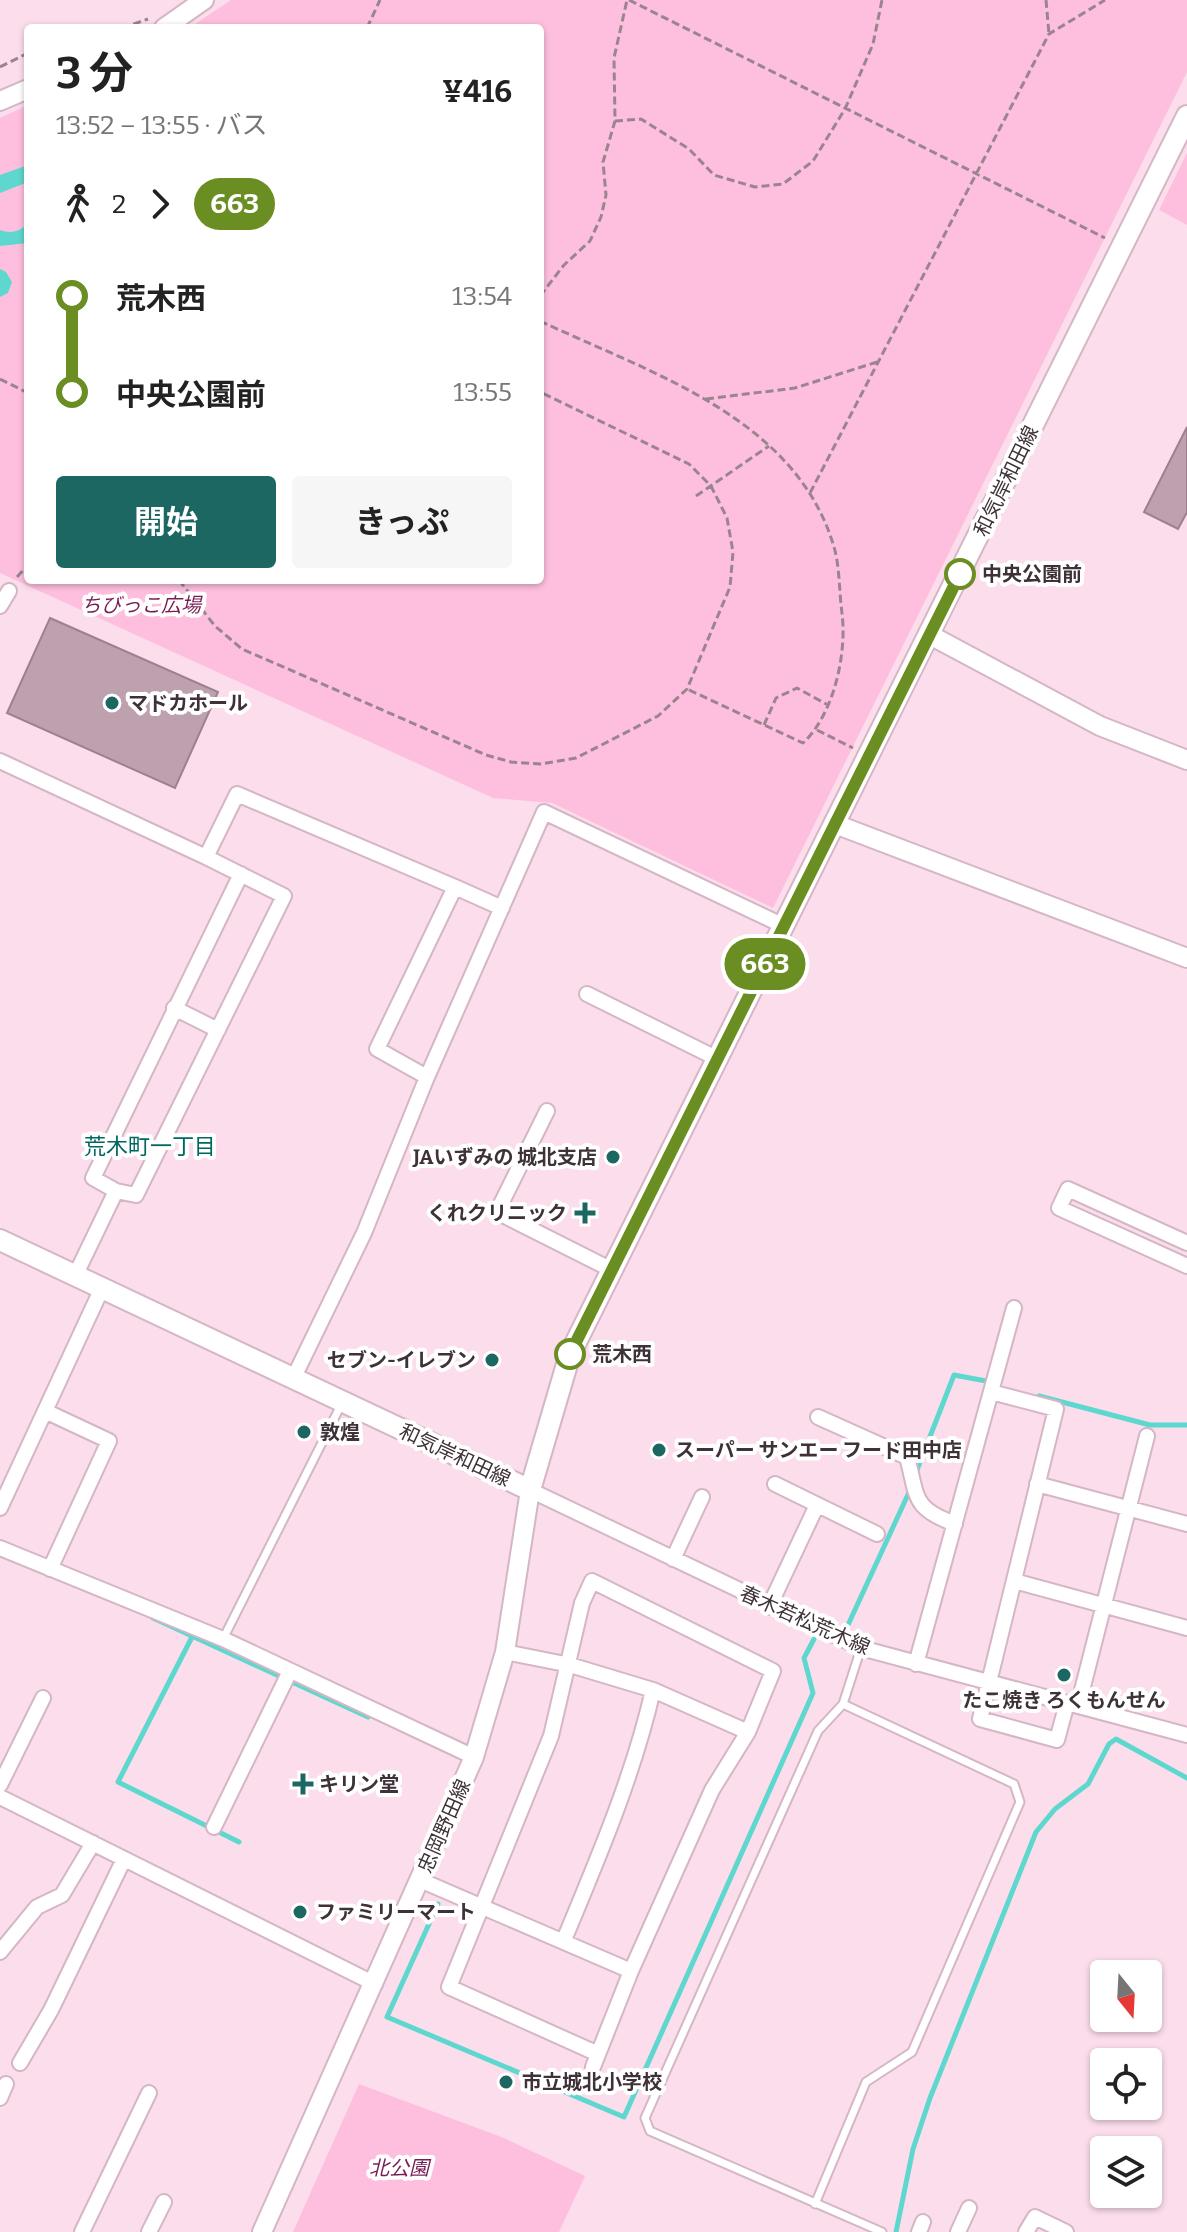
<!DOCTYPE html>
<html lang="ja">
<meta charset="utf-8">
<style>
:root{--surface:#fff;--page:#f6f6f6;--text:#222;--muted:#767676;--accent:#1c6762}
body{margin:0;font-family:Bitter,"Noto Sans JP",serif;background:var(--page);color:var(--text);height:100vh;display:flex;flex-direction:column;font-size:30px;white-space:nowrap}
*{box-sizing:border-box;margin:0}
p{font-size:26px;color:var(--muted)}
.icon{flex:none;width:44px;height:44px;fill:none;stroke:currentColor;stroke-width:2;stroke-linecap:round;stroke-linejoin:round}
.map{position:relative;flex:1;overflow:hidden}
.drawer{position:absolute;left:24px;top:24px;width:520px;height:560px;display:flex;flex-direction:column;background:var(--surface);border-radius:8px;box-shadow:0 2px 6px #0004}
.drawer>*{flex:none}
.badge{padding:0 16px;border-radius:26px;font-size:28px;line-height:52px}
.needle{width:52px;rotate:162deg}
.controls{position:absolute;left:1090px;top:1960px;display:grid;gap:16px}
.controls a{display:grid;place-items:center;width:72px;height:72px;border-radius:8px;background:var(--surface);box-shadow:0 2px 6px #0004;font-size:40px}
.map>.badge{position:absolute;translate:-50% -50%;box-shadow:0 0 0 4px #fff}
.legs{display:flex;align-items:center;gap:12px;height:88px;padding:0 32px;font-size:26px}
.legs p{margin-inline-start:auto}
.overview{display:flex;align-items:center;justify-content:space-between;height:136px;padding:0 32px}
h1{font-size:44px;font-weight:700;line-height:60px}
.primary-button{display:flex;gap:16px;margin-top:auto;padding:16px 32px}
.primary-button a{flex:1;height:92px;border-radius:8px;background:var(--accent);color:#fff;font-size:32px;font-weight:700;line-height:92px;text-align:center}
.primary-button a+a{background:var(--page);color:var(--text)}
ul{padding:0 32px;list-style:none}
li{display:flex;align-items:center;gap:28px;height:96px;font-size:30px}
li i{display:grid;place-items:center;width:12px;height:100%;margin:0 10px;background:currentColor}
li i::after{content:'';width:20px;height:20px;margin:-10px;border:6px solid;border-radius:50%;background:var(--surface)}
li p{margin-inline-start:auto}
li:first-child i{background:linear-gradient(#0000 50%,currentColor 0)}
li:last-child i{background:linear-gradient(currentColor 50%,#0000 0)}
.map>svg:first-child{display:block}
</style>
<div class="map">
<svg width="1187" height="2232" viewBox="0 0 1187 2232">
<rect width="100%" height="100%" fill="#fcddec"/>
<!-- green -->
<path fill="#febfdf" d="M231 0H1187V72L773 908 552 803 493 798 0 573V118L28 105V580H540V28H189Z
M1187 153V225L1159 210Z
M359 2084 504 2138 585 2176 559 2232H293Z"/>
<!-- water -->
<path fill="#5ed8ce" d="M28 165V182L0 193V175Z
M28 222V243L0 246V230C11 234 21 232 28 222Z
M0 269 6 272 12 282 8 293 0 297Z"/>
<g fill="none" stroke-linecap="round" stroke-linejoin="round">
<!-- stream -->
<path stroke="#5ed8ce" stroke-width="5" d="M1039 1396 1150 1425H1187
M915 1475 954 1375 986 1381
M153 1618 368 1717
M848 1625 911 1488
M192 1637 118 1782 239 1842
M438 1904 387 2017 624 2117 813 1693 804 1658 814 1639
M896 2232 913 2149 930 2098 1036 1832 1055 1809 1088 1784 1109 1744 1116 1739 1187 1778"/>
</g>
<!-- building -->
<path fill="#bea1af" stroke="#9d818e" stroke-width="2" d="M1187 427V512L1178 529 1144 512Z
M50 618 218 692 175 788 7 713Z"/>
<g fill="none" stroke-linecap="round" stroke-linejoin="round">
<!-- service casing -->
<g stroke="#d4b6c5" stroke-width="11">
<path id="service" d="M223 1639 341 1405
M861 1648 843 1704 818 1731 645 2118 650 2131 882 2232
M815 2204 866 2082 912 2052 1020 1802 1014 1784 843 1704"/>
</g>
<!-- minor casing -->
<g stroke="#d4b6c5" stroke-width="18">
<path id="minor" d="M0 606 9 591
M0 761 206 857 237 794 455 887
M206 857 284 896 136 1195 116 1191 93 1178 241 874
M587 994 718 1059
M174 1008 218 1030
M427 1077 377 1049 455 887 502 908
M547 1111 497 1212 612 1270
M1187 1243 1068 1189 1059 1208 1187 1266
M75 1276 116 1191
M293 1379 364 1233 427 1077 544 812 784 926
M991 1392 1056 1409 980 1719 1057 1740 1067 1703
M45 1411 109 1441 50 1569
M818 1417 907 1457C918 1498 912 1508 955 1524
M775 1484 877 1534
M1037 1484 1187 1524
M530 1490 861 1648 1187 1735
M0 1508 102 1288
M0 1548 223 1639 474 1757
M673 1559 702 1497
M1014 1581 1187 1628
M769 1607 817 1505
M505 1652 570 1665 653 1690 748 1732
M916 1664 1014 1308
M1078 1706 1147 1436
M0 1785 43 1698
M0 1797 375 1984
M214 1827 290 1671
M420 1880 631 1971
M564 1940C598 1858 633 1777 653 1690
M0 1952 37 1907 62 1895 93 1843
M20 2063 51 2010 124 1859
M593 2067 631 1971 712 1790 748 1732 773 1671 592 1581 582 1603 551 1736 449 1987 596 2053
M0 2098 6 2084
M82 2232 149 2093
M149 2232 164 2202
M919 2232 923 2222
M958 2232 969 2208
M1026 2232 1035 2217 1066 2232"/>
</g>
<!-- tertiary casing -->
<g stroke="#d4b6c5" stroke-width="22">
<path id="tertiary" d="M164 28 204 0
M0 101 28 89
M930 635 1100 726 1187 760
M835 824 1187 958
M262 2232 474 1757 505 1652 530 1490"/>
</g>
<!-- secondary casing -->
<g stroke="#d4b6c5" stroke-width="24">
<path id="secondary" d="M0 1240 530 1490 570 1354 1187 116"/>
</g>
<!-- path -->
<path stroke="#9a858f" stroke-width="3" stroke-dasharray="8 4" stroke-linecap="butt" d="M629 0 1105 238
M1046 0 1049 34
M122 28 148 19
M367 28 380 0
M0 67 28 53
M615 121 641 119 689 149 714 175 755 187 783 184 813 161 845 109 873 44 882 0
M540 296 564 265 590 241 601 217 606 195 603 162 615 121 614 58 627 0
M540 321C650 373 796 417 834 547 840 568 839 592 842 613 847 654 834 714 803 743L687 689
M0 379 28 393
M706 399 795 388 877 362
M810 493 1049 34 1105 0
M696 496 769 446
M17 577 28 565
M179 580 215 626 242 649 486 755 511 762 541 764 576 758 658 716 687 689 730 587 733 552 727 518 711 486 689 464 540 392
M764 725 776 698 797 688 828 705
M817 730 853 748"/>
<!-- service -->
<use href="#service" stroke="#fff" stroke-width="7"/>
<!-- minor -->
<use href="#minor" stroke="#fff" stroke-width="14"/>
<!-- tertiary -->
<use href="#tertiary" stroke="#fff" stroke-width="18"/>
<!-- secondary -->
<use href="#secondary" stroke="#fff" stroke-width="20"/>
</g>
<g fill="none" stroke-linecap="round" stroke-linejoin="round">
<!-- line-1 casing -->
<g stroke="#fff" stroke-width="18">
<path id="line-1" d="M570 1354 960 574"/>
</g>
<!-- line-1 -->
<use href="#line-1" stroke="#6b8e23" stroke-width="12"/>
</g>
<!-- markers -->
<g fill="#fff" stroke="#6b8e23" stroke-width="4">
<circle cx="960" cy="574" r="14"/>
<circle cx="570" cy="1354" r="14"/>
</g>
<g fill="#1c6762" stroke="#fff" stroke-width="3">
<circle cx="112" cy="703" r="8"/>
<circle cx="613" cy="1157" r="8"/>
<path d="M581 1201h8v8h8v8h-8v8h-8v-8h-8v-8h8z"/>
<circle cx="492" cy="1360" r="8"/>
<circle cx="304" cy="1432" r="8"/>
<circle cx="659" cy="1450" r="8"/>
<circle cx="1064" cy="1675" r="8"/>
<path d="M299 1772h8v8h8v8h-8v8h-8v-8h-8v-8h8z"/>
<circle cx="300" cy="1912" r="8"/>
<circle cx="506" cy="2082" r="8"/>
</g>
<g text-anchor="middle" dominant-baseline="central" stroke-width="8" stroke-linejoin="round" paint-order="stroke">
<!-- street labels -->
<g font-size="20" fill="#3e3238" stroke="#fff">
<text transform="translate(1006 481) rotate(-64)">和気岸和田線</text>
<text transform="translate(455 1455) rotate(25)">和気岸和田線</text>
<text transform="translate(805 1620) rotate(24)">春木若松荒木線</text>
<text transform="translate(444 1826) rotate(-66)">忠岡野田線</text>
</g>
<!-- stop labels -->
<g font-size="20" font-weight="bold" fill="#3e3238" stroke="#fff" text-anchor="start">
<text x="982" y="574">中央公園前</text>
<text x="592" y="1354">荒木西</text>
</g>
<!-- park labels -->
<g font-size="20" font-style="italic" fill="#781c55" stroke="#fff">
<text x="141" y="605">ちびっこ広場</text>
<text x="399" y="2168">北公園</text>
</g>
<!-- poi labels -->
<g font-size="20" font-weight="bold" fill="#3e3238" stroke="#fff" text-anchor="start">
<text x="128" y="703">マドカホール</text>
<text x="597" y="1157" text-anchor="end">JAいずみの 城北支店</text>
<text x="567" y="1213" text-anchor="end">くれクリニック</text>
<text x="476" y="1360" text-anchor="end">セブン-イレブン</text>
<text x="320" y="1432">敦煌</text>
<text x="675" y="1450">スーパー サンエー フード田中店</text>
<text x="1064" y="1700" text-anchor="middle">たこ焼き ろくもんせん</text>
<text x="319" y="1784">キリン堂</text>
<text x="316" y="1912">ファミリーマート</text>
<text x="522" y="2082">市立城北小学校</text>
</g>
<!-- neighbourhood labels -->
<g font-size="22" fill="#006660" stroke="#fff">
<text x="150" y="1146">荒木町一丁目</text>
</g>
</g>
</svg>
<div class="controls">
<a><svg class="needle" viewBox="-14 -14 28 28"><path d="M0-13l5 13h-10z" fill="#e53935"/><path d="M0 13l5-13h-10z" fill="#767676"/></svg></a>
<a><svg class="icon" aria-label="locate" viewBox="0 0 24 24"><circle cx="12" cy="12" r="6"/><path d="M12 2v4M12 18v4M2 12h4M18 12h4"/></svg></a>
<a><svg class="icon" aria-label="layers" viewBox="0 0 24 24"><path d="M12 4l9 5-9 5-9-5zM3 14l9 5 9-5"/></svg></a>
</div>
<b class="badge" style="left:765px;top:964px;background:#6b8e23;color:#fff">663</b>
<section class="drawer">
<div class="overview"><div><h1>3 分</h1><p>13:52 – 13:55 · バス</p></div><b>¥416</b></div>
<div class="legs"><svg class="icon" aria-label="walk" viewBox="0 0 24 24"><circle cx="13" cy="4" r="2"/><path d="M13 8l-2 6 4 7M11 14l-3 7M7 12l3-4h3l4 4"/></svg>2<svg class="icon" aria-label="forward" viewBox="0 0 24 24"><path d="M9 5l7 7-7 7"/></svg><b class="badge" style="background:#6b8e23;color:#fff">663</b></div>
<ul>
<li><i style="color:#6b8e23"></i><b>荒木西</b><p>13:54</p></li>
<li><i style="color:#6b8e23"></i><b>中央公園前</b><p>13:55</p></li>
</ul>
<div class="primary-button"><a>開始</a><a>きっぷ</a></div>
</section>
</div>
